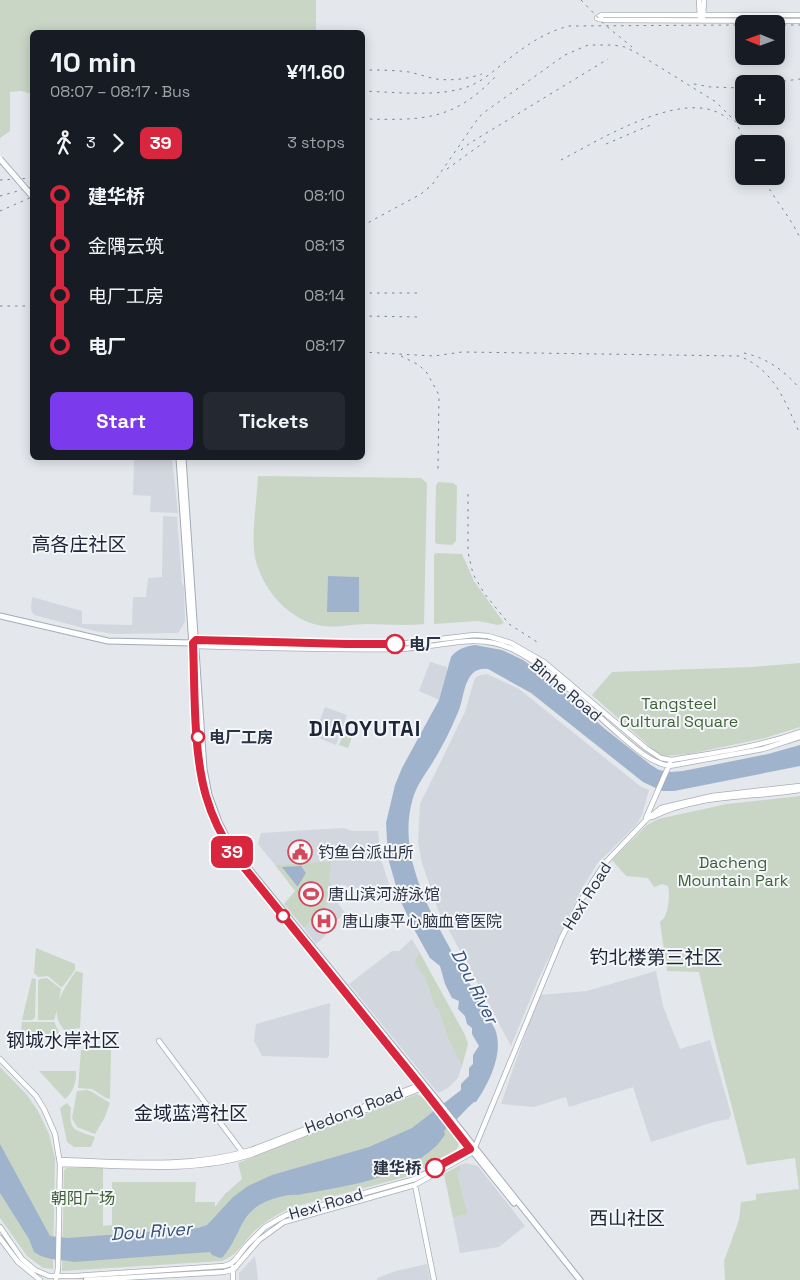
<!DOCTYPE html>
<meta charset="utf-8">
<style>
:root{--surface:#171b24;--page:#242831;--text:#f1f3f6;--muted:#9ea1a6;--accent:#7c3aed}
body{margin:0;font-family:"Space Grotesk","Noto Sans SC",sans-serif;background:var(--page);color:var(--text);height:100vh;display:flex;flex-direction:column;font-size:19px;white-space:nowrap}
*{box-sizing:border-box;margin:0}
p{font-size:16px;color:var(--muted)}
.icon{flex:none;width:28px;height:28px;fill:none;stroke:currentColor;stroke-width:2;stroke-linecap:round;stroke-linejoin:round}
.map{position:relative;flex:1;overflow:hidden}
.details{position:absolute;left:30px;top:30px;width:335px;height:430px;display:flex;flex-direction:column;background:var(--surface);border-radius:8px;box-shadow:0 2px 12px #0003}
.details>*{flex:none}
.badge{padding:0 10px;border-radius:8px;font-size:18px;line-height:32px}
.needle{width:32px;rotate:271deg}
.buttons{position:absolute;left:735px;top:15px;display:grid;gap:10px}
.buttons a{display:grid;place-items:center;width:50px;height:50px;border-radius:8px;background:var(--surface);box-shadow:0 2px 12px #0003;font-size:25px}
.map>.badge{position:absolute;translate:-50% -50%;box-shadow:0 0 0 2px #fff}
.legs{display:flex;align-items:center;gap:8px;height:55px;padding:0 20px;font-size:16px}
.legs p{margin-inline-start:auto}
.headline{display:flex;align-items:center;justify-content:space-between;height:85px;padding:0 20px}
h1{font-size:28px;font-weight:800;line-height:38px}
.button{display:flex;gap:10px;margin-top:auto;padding:10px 20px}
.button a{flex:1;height:58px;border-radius:8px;background:var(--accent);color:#fff;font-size:20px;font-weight:800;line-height:58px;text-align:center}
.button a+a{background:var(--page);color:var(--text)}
ul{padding:0 20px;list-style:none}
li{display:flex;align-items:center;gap:18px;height:50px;font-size:19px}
li i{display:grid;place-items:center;width:8px;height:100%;margin:0 6px;background:currentColor}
li i::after{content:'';width:12px;height:12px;margin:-6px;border:4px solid;border-radius:50%;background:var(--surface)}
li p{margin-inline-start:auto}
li:first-child i{background:linear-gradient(#0000 50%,currentColor 0)}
li:last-child i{background:linear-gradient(currentColor 50%,#0000 0)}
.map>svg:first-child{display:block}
</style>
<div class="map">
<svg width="800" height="1280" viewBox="0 0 800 1280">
<rect width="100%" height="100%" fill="#e4e7ec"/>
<!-- built -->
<path fill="#d2d6de" d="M132 458H172L178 513 150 512 151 496 133 495 134 460Z
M163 516 177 517 182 583 184 587 185 622 178 633 115 634 95 631 34 615 31 610 32 597 82 611V624L132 625 133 597H146L148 578 162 577Z
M430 662 447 667V672L439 700 419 691Z
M487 674 519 689 640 786 649 790 642 815 636 825 597 864 580 892 538 980 511 1046 438 910 422 863 418 842 420 804 465 712 474 681 476 677 481 675Z
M325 707 347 715 336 745 314 736Z
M344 828 352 831H378L381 859 394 900 386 901 344 885H332L329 881 330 861 275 865 258 844 261 833Z
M334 898 345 913 324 932 326 935 316 944 304 928Z
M412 939 420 953 416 958V963L426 980 435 1008 438 1007 449 1041 462 1066 458 1078 448 1088 438 1093 349 984 392 951H399Z
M656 971 663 1006 680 1049 710 1040 731 1114 729 1119 713 1122 651 1142 633 1087 569 1107 566 1097 534 1107 501 1104 539 995 587 991Z
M330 1003 329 1055 327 1058 262 1056 254 1041 256 1024Z
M466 1163 478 1166 525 1226 499 1247 460 1253 453 1218 468 1214 457 1171 461 1170 460 1165Z
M255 1256 258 1280H239V1273Z
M427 1264 430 1280H377V1278L396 1271Z"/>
<!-- green -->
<path fill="#c9d6c5" d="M0 0H316V32H266L255 30 252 32H32V94L22 91 10 92V131L0 138Z
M258 476 421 478 427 483 424 624C405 626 386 624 366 624 353 624 338 628 324 626 290 622 262 590 255 557 251 533 257 501 258 476Z
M438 482 453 483 457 486 456 541 452 545 437 544 435 542 436 486Z
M436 553 462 554 474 581 504 623 498 625 478 621 434 624V555Z
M800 663V727L765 738 689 754 664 756 656 752 592 695 612 672 753 667Z
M345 729 354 732 348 748 339 745Z
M800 796V1280H725L724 1261 739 1220 741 1202 756 1200V1194L799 1189 795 1158 747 1165 714 1038 699 972 667 971 660 922C669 917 670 895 668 886L662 884 654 887 648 878 626 876 612 860 647 825 658 819 727 804Z
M331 861 329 881 332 885 327 890 334 898 304 928 284 904 295 891 275 865Z
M36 948 75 964V970L63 986 61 987 48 976 38 977 34 973Z
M420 953 465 1035 468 1044 462 1066 449 1041 438 1008H435L426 980 415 963 416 958Z
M76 971 83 973 80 1028 64 1030C62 1027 59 1023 58 1020 52 1004 68 983 76 971Z
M32 978 36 979 35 1018 32 1020H22Z
M47 978 61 989C60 997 56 1014 54 1020H38V981L40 979Z
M22 1022H54L60 1034 21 1036Z
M81 1050H111L110 1099 106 1098 92 1089 78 1088Z
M0 1067 27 1095 38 1111 49 1134 55 1158 53 1269 43 1268 27 1256 0 1218Z
M39 1071H76C77 1081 73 1093 65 1099 56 1090 48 1080 39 1071Z
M87 1090 92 1092 110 1103 105 1117 95 1134 77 1127 72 1118 77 1091Z
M417 1094C429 1100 456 1130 459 1143L457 1149 409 1176 290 1208C278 1214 267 1220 257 1229 245 1239 238 1256 222 1261L62 1271 64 1170 66 1168H103V1226L112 1225V1182H196L195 1202H215V1207L225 1194 242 1179 238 1163Z
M67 1103 71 1108C68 1131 76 1130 95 1137L91 1147H74L67 1142 60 1108Z
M460 1165 461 1170 457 1172 468 1214 453 1218 444 1174Z"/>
<!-- water -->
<path fill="#9fb4cc" d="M328 576 359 577V612H327Z
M475 645 502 650 523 660 548 678 605 729 651 765 659 770 671 772 683 771 768 754 800 745V766L674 791H662L643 782 531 693 488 669C464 666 465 695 459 710 451 729 442 748 431 765 424 776 417 785 413 798 396 854 430 912 456 959 469 982 482 1006 495 1029 504 1052 490 1082 476 1102H474C467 1108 462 1114 456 1120 452 1124 447 1127 444 1131L445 1135C441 1139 439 1144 435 1147 399 1180 345 1186 298 1195 290 1194 283 1196 276 1198 238 1209 244 1232 223 1257L220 1258 212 1255 210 1252 74 1262C60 1259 47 1261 34 1252L29 1239 0 1193V1144L50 1236 68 1238 198 1228 207 1225 233 1197 248 1186 272 1175 369 1147 412 1128 461 1090V1084L469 1076V1068L473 1064V1055L479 1046 472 1034V1028L467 1024 465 1016 458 1009 459 1001 452 998 445 984 440 966 430 958 415 931 400 900 388 858 386 823 395 785 402 768 439 700 451 657C457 649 466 646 475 645Z
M301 866 306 873 298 886H297L282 867Z"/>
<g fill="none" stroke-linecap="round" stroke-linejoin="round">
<!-- secondary casing -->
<g stroke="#a9aeb7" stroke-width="6">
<path id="secondary" d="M699 0 700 18
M703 17 704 0
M597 18 603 20 800 21
M597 18 602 15H800
M800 732C758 747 715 753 671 760L661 758 646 748 544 662 511 643 488 636 474 635 407 643 347 644 198 640 193 643 197 646C263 648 330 650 397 649 438 649 473 631 512 649 553 669 587 707 621 736 635 748 650 762 669 766L763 749 800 737
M652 817C697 794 751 798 800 790
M646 818 670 763
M159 1041 243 1153
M0 1059 36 1096 44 1109 55 1134 60 1164 58 1268 56 1280
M60 1160C123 1162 190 1169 251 1150L422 1084
M60 1164C122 1165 193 1174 253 1154L422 1088 423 1085
M415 1185 434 1280
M0 1227 22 1259 35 1270 49 1276H75L224 1266 230 1264 235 1260 246 1246 265 1227 286 1215 415 1179 473 1148
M0 1238 18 1262 40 1280
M233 1267V1280
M86 1280 224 1272 234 1269 259 1240 284 1222 415 1185 473 1152 561 939 579 903 605 863 646 820 661 808 712 796 800 786"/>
</g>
<!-- primary casing -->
<g stroke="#a3abb8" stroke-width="7">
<path id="primary" d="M179 458 194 674
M183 458 204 769 209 795 219 822 227 838 246 865 437 1100 580 1280
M0 616 108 641 193 643
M207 799C216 825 228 848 246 870
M416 1081 514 1203"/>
</g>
<!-- secondary -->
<use href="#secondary" stroke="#fff" stroke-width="4.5"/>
<!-- primary -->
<use href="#primary" stroke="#fff" stroke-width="5"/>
<!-- rail -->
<path stroke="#7d8696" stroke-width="1" stroke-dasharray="2.5 5" stroke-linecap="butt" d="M581 0 605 25 632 47
M776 25H800
M362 70C378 70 394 70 409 72 418 74 427 77 436 79 452 81 467 79 482 74
M694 84 711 87 744 88
M761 84 800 79
M362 91C394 92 444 98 472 85 485 79 495 70 506 61 527 45 543 33 569 26L744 25
M362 119C422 120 453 122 497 75
M606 144 653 124
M461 150 470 143 608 59
M561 160C600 140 688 84 728 119
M447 169 486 141
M762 176C773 198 790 216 800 238
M0 180 32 178
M0 196 32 187
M0 211 32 197
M362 226 421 194 432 185 479 117 486 111 565 55 588 45H613L625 47 637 53 716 102 736 122 746 144
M362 293H419
M0 306H32
M362 316 419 317
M362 352 434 356 462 352 739 356C775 370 785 402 800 434
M744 353C767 358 785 371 800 389
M401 356 419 365 427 373 439 395 438 469
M468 494V552L473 574 484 593 509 624 537 642"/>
<!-- primary-bridge casing -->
<g stroke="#a3abb8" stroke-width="7" stroke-linecap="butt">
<path id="primary-bridge" d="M0 159 32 196"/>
</g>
<!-- primary-bridge -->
<use href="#primary-bridge" stroke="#fff" stroke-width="5"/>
</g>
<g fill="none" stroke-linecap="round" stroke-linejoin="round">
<!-- line-1 casing -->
<g stroke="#fff" stroke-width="11">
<path id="line-1" d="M395 644H347L196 640 193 643C195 690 193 751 206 796 212 817 222 837 234 855L420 1085 470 1149 435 1168"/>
</g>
<!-- line-1 -->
<use href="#line-1" stroke="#d7263d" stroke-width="8"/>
</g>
<!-- icons -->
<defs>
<g id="civic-ring" transform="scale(1.25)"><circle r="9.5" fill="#f4f6f9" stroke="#d1495b" stroke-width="1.5"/><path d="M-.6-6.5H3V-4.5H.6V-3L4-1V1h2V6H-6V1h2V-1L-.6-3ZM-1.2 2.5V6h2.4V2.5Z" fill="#d1495b"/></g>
<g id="stadium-ring" transform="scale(1.25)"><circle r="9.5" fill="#f4f6f9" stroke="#d1495b" stroke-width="1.5"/><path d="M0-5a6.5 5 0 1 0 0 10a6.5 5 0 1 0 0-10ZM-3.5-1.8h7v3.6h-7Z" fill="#d1495b"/></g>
<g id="hospital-ring" transform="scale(1.25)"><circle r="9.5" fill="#f4f6f9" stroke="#d1495b" stroke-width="1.5"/><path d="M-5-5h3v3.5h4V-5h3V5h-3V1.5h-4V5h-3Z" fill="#d1495b"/></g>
</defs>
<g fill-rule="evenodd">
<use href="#civic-ring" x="300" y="852"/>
<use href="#stadium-ring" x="311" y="894"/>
<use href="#hospital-ring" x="324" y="921"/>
</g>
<!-- markers -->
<g fill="#fff" stroke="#d7263d" stroke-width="2.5">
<circle cx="395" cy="644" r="9"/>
<circle cx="198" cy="737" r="6"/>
<circle cx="283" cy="916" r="6"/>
<circle cx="435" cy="1168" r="9"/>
</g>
<g text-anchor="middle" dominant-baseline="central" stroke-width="4" stroke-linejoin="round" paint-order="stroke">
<!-- stop labels -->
<g font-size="16" font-weight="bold" fill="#2b3445" stroke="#f4f6f9" text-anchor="start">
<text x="409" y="644">电厂</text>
<text x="209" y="737">电厂工房</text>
<text x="421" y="1168" text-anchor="end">建华桥</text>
</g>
<!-- street labels -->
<g font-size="16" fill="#2b3445" stroke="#f4f6f9">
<text transform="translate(566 690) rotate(40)">Binhe Road</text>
<text transform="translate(587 896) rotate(-58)">Hexi Road</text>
<text transform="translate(354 1110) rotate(-21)">Hedong Road</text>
<text transform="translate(326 1204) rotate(-16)">Hexi Road</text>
</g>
<!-- park labels -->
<g font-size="16" fill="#3f6138" stroke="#f4f6f9">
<text x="679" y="703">Tangsteel<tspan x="679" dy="18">Cultural Square</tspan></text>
<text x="733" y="862">Dacheng<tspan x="733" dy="18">Mountain Park</tspan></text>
<text x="83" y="1198">朝阳广场</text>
</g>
<!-- poi labels -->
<g font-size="16" fill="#2b3445" stroke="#f4f6f9" text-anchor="start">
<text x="318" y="852">钓鱼台派出所</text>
<text x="328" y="894">唐山滨河游泳馆</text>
<text x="342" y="921">唐山康平心脑血管医院</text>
</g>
<!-- water labels -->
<g font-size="18" font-style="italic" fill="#34527a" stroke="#f4f6f9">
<text transform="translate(475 986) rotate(63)">Dou River</text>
<text transform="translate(151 1231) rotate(-4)">Dou River</text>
</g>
<!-- quarter labels -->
<g font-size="19" fill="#1d2536" stroke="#f4f6f9">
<text x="79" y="544">高各庄社区</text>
<text x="656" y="957">钓北楼第三社区</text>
<text x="63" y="1040">钢城水岸社区</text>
<text x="191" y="1113">金域蓝湾社区</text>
<text x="627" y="1218">西山社区</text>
</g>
<!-- district labels -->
<g font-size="21" font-weight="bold" letter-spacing="1" fill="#1d2536" stroke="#f4f6f9">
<text x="365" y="728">DIAOYUTAI</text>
</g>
</g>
</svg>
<div class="buttons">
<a><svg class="needle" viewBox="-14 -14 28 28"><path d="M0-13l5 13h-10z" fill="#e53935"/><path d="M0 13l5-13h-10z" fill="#9ea1a6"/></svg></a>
<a>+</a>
<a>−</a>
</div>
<b class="badge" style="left:232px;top:852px;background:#d7263d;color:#fff">39</b>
<section class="details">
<div class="headline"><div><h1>10 min</h1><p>08:07 – 08:17 · Bus</p></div><b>¥11.60</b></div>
<div class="legs"><svg class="icon" aria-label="walk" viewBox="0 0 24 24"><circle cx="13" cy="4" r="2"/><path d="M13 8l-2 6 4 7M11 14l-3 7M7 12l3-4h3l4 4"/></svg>3<svg class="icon" aria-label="forward" viewBox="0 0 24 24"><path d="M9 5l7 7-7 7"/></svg><b class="badge" style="background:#d7263d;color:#fff">39</b><p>3 stops</p></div>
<ul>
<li><i style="color:#d7263d"></i><b>建华桥</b><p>08:10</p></li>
<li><i style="color:#d7263d"></i><span>金隅云筑</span><p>08:13</p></li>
<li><i style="color:#d7263d"></i><span>电厂工房</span><p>08:14</p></li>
<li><i style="color:#d7263d"></i><b>电厂</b><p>08:17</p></li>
</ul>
<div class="button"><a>Start</a><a>Tickets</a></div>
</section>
</div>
